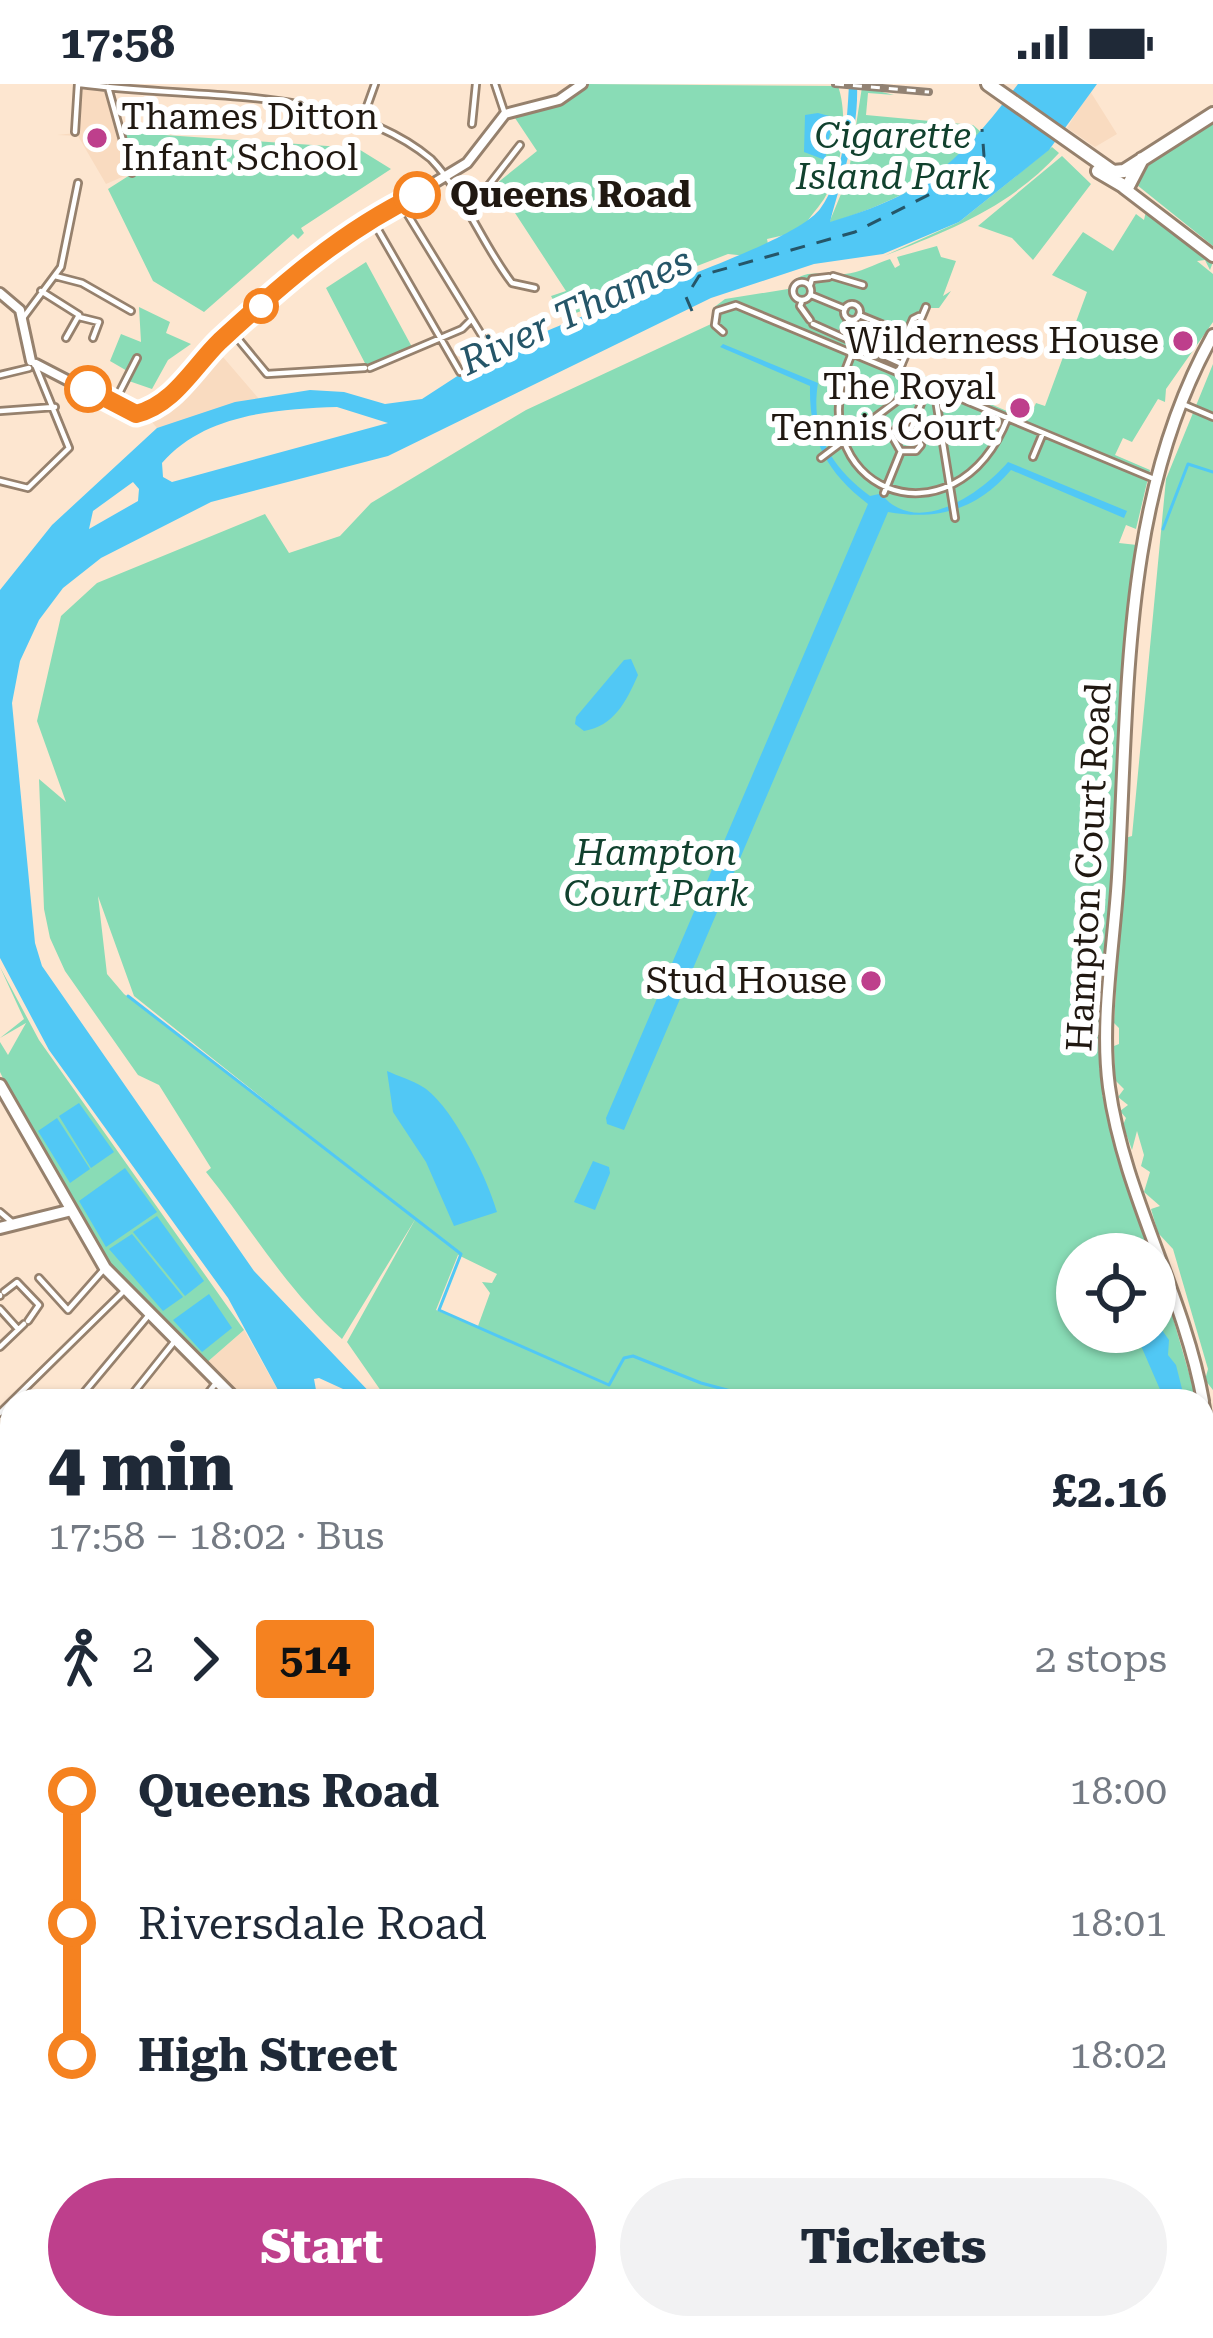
<!DOCTYPE html>
<meta charset="utf-8">
<style>
:root{--surface:#fff;--page:#f2f2f3;--text:#1f2937;--muted:#747a83;--accent:#be3f8c}
body{margin:0;font-family:"Roboto Serif",serif;background:var(--page);color:var(--text);height:100vh;display:flex;flex-direction:column;font-size:45px;white-space:nowrap}
*{box-sizing:border-box;margin:0}
p{font-size:39px;color:var(--muted)}
.icon{flex:none;width:66px;height:66px;fill:none;stroke:currentColor;stroke-width:2;stroke-linecap:round;stroke-linejoin:round}
.map{position:relative;flex:1;overflow:hidden}
.details{position:absolute;left:0px;top:1305px;width:1215px;height:951px;display:flex;flex-direction:column;background:var(--surface);border-radius:36px 36px 0 0;box-shadow:0 3px 9px #0004}
.details>*{flex:none}
.badge{padding:0 24px;border-radius:9px;font-size:42px;line-height:78px}
.tools{position:absolute;left:1056px;top:1149px;display:grid;gap:24px}
.tools a{display:grid;place-items:center;width:120px;height:120px;border-radius:50%;background:var(--surface);box-shadow:0 3px 9px #0004;font-size:60px}
.map>.badge{position:absolute;translate:-50% -50%;box-shadow:0 0 0 6px #fff}
.legs{display:flex;align-items:center;gap:18px;height:132px;padding:0 48px;font-size:39px}
.legs p{margin-inline-start:auto}
.head{display:flex;align-items:center;justify-content:space-between;height:204px;padding:0 48px}
h1{font-size:66px;font-weight:800;line-height:90px}
.cta{display:flex;gap:24px;margin-top:auto;padding:24px 48px}
.cta a{flex:1;height:138px;border-radius:72px;background:var(--accent);color:#fff;font-size:48px;font-weight:800;line-height:138px;text-align:center}
.cta a+a{background:var(--page);color:var(--text)}
ul{padding:0 48px;list-style:none}
li{display:flex;align-items:center;gap:42px;height:132px;font-size:45px}
li i{display:grid;place-items:center;width:18px;height:100%;margin:0 15px;background:currentColor}
li i::after{content:'';width:30px;height:30px;margin:-15px;border:9px solid;border-radius:50%;background:var(--surface)}
li p{margin-inline-start:auto}
li:first-child i{background:linear-gradient(#0000 50%,currentColor 0)}
li:last-child i{background:linear-gradient(currentColor 50%,#0000 0)}
.status{display:flex;justify-content:space-between;align-items:center;height:84px;padding:0 60px;background:var(--surface);direction:ltr}
.status svg{height:33px;fill:currentColor}
.map>svg:first-child{display:block}
</style>
<div class="status"><b>17:58</b><svg viewBox="0 0 49 12"><path d="M0 12V9h3v3zM5 12V6h3v6zM10 12V3h3v9zM15 12V0h3v12zM26 1h20v11H26zM47 4h2v5h-2z"/></svg></div>
<div class="map">
<svg width="1213" height="2254" viewBox="0 0 1213 2254">
<rect width="100%" height="100%" fill="#fde6d0"/>
<!-- built -->
<path fill="#f9dbc0" d="M79 5 104 7 129 90 106 100 78 52 57 51 76 49Z
M1090 7 1117 50 1095 63 1067 44Z
M217 266 259 315 157 344 145 330Z
M244 1246 284 1317H247L205 1280Z
M1203 1672 1213 1675V2006L1206 2015Z"/>
<!-- green -->
<path fill="#89dcb6" fill-rule="evenodd" d="M586 0 838 2C849 33 842 87 824 115 816 127 807 135 802 147L767 155 768 160 747 172 728 170 563 234 551 212 566 207 496 100 537 67 513 31 570 15Z
M862 3 894 11 868 9 866 31 973 41 981 48C940 97 890 120 829 139L848 93Z
M1213 36V162L1137 101 1144 81Z
M121 48 357 64 391 85 301 144 304 149 298 155 293 150 204 228 153 197 108 105 130 91 134 81Z
M1052 63 1059 69C1010 123 950 146 884 172L959 138Z
M1062 72 1091 100 1033 176 1012 154 978 142Z
M1146 127 1213 178 1210 186 1205 176 1197 177 1213 190V238L1166 305 1165 318 1158 315 1132 358 1123 354 1115 371 1150 386 1136 445 1126 441 1119 459 1137 461 1114 750 1116 811 1111 813 1113 844 1108 852 1105 973 1099 985 1105 987 1108 1010 1102 1011C1110 1027 1119 1052 1118 1070L1127 1075 1197 1317H388L347 1258 416 1134 342 1255C285 1204 251 1144 206 1088L211 1084 159 1001 138 991 65 887 50 854 44 825 39 695 66 718 37 637 61 532 97 499 265 430 289 469 340 452 371 419 526 326 711 240 713 224 725 215 788 205C803 181 821 193 845 190 859 189 875 180 890 175L895 184 900 181 897 173 937 162 941 173 956 177 943 212 951 207 939 224H922L899 281 1028 336 1036 319 1045 322 1087 208 1052 191 1083 148 1113 167 1136 130 1144 136ZM98 812 134 912 384 1111 124 910 107 890ZM1077 1170H1155V1248H1077ZM458 1171 497 1190 492 1199 482 1198 490 1209 478 1242 436 1226Z
M366 178 412 263 367 283 326 204Z
M139 223 170 238 166 249 191 260 168 276 152 305 126 296 129 288 110 277 121 250 141 258Z
M1213 280V1306L1205 1296 1208 1285 1173 1165 1158 1149 1151 1125 1160 1122 1144 1108 1150 1088 1141 1082 1144 1071 1137 1047 1132 1066 1123 1041 1126 1034 1120 1027 1128 1021 1118 1013 1124 1005 1115 996 1114 962 1119 960V944L1114 939 1125 754 1132 752 1166 395Z
M0 883 39 956 244 1246 205 1280 108 1178 18 1025 0 988V958L8 971 26 939 0 954 24 935Z
M1203 1356 1213 1422V1603L1203 1601Z"/>
<!-- water -->
<path fill="#51c8f5" fill-rule="evenodd" d="M849 0H857C859 50 842 92 830 138 928 109 958 79 1018 0H1097L1049 66 959 138 883 170 814 180 711 214 388 372 211 418 101 474 63 504 39 536 20 577 12 619 35 859 42 882 254 1187 378 1317H352L343 1305 319 1294 314 1295 318 1317H284L228 1214 49 966 0 874V506L52 441 157 344 235 318 310 306 344 308 385 320 422 315 502 263 511 265C574 227 790 165 820 125 844 93 847 39 849 0ZM337 323 388 339 172 398 163 393 162 379C204 330 276 325 337 323ZM133 398 139 405 138 417 89 445 93 427Z
M818 29 833 33 825 76 804 68 805 31Z
M723 260 818 299C810 349 831 383 870 412L879 410C885 413 888 418 893 421 931 446 986 404 1008 378L1127 427 1124 434 1011 386C978 425 938 437 888 428L624 1046 607 1040 606 1034 868 420C826 388 809 355 810 302L720 263Z
M631 575 638 591C626 618 614 642 584 647L575 640 576 633 624 576Z
M387 987C398 992 412 996 423 1003 452 1021 488 1095 497 1128L454 1142 426 1078 393 1028Z
M79 1019 114 1068 91 1084 59 1032Z
M57 1034 90 1085 70 1099 38 1047Z
M593 1077 609 1083 610 1089 595 1126 574 1118Z
M125 1084 157 1128 106 1163 79 1117Z
M157 1132 204 1197 185 1212 133 1148Z
M132 1150 183 1213 163 1227 109 1165Z
M209 1210 232 1244 202 1268 173 1236Z
M1155 1236 1169 1256 1168 1271 1176 1281 1185 1317H1165L1135 1248H1155Z"/>
<g fill="none" stroke-linecap="round" stroke-linejoin="round">
<!-- stream -->
<path stroke="#51c8f5" stroke-width="3" d="M1163 445 1188 380 1213 388
M128 912 461 1170 439 1226 609 1301 624 1274 633 1272 701 1299 757 1314
M462 1311 467 1317
M1203 1526 1213 1532"/>
<!-- ferry -->
<path stroke="#255669" stroke-width="3" stroke-dasharray="15 12" stroke-linecap="butt" d="M692 227 686 213 699 192 855 148 972 89 984 72 982 45"/>
<!-- street casing -->
<g stroke="#96816d" stroke-width="10">
<path id="street" d="M80 0C198 16 341 0 431 75 465 111 482 160 512 199L535 204
M495 0 505 30
M108 3 132 89
M365 28 375 0
M472 40 476 0
M75 48 78 0
M400 118 481 250
M462 120 489 101 520 61
M373 137 460 288
M55 192 82 199 131 227
M833 192 863 201
M793 207a9 9 0 1 1 18 0a9 9 0 1 1-18 0Z
M810 201 812 195 829 193
M41 207 79 231 66 254
M811 211 845 225
M802 217 800 222 810 236
M844 228a8 8 0 1 1 16 0a8 8 0 1 1-16 0Z
M859 231 908 251
M79 233 99 238 93 254
M23 234 61 183 78 99
M813 240 902 280
M844 247 849 235
M723 248 715 241 717 227 736 221 1154 395
M234 250 267 290 365 284
M899 267 913 235 919 232
M852 269C792 406 955 470 1008 333
M370 284 462 245 470 237
M898 289 926 223
M0 291 29 284
M934 303 955 434
M114 319 137 274
M1185 321 1213 333
M0 327 55 323
M900 366 891 350 897 344 911 345
M1033 373 1043 349
M821 374 922 298
M0 397 28 404 69 364 36 283
M884 409 901 367H916L921 361 911 345 930 297
M0 1128 13 1139
M39 1194 68 1226 105 1184
M4 1208 17 1198 39 1221 28 1237
M0 1212V1211
M0 1225 18 1245
M0 1263 24 1240
M77 1317 148 1232
M127 1317 174 1258
M202 1317 216 1299
M0 1329 124 1207
M0 1422 12 1409
M0 1445 12 1458
M0 1557 12 1556
M0 1652 12 1656
M7 1776 12 1763
M0 1780 12 1776
M1203 1790 1213 1793
M1203 1885H1213
M1203 1951 1206 1988 1213 1996
M1207 2236 1213 2237
M137 2244 140 2251
M319 2244 344 2254
M672 2244 706 2254
M1194 2244V2254
M797 2246 798 2254
M859 2247 1007 2254
M349 2254 353 2244
M541 2254 547 2244
M565 2254 570 2244
M754 2254 757 2244
M778 2254 779 2249
M1139 2254 1140 2244"/>
</g>
<!-- secondary casing -->
<g stroke="#96816d" stroke-width="14">
<path id="secondary" d="M0 209 20 226 31 277
M36 280 127 327 143 329 166 316 219 259 337 158 467 79 505 30 559 16 582 0
M0 1371 12 1383
M0 1579 12 1582
M1 1925 12 1934
M848 2244V2254"/>
</g>
<!-- primary casing -->
<g stroke="#96816d" stroke-width="16">
<path id="primary" d="M1124 104 1213 172
M0 1001 105 1184 237 1317
M0 1144 68 1127
M1203 1317C1184 1210 1124 1111 1109 1003 1100 936 1114 861 1118 793 1129 611 1121 415 1213 251
M1203 1319 1213 1378
M1213 1723 1203 1693 1213 1659
M0 1822 12 1818
M1203 2022 1213 2015
M1203 2076 1213 2036
M1031 2254 1033 2244"/>
</g>
<!-- highway casing -->
<g stroke="#96816d" stroke-width="18">
<path id="highway" d="M988 0 1113 88 1124 87 1213 30
M1098 87 1127 104 1142 75"/>
</g>
<!-- street -->
<use href="#street" stroke="#fff" stroke-width="4.5"/>
<!-- secondary -->
<use href="#secondary" stroke="#fff" stroke-width="8"/>
<!-- primary -->
<use href="#primary" stroke="#fff" stroke-width="10"/>
<!-- highway -->
<use href="#highway" stroke="#fff" stroke-width="12"/>
<!-- rail casing -->
<g stroke="#928273" stroke-width="8">
<path id="rail" d="M835 0 929 8
M0 2007 9 2054
M0 2037 12 2102
M31 2244 32 2254
M1205 2254 1213 2159"/>
</g>
<!-- rail -->
<use href="#rail" stroke="#fff" stroke-width="3" stroke-dasharray="9" stroke-linecap="butt"/>
</g>
<g fill="none" stroke-linecap="round" stroke-linejoin="round">
<!-- line-1 casing -->
<g stroke="#fff" stroke-width="27">
<path id="line-1" d="M88 305 136 330C174 321 194 282 220 257 280 202 343 146 417 111"/>
</g>
<!-- line-1 -->
<use href="#line-1" stroke="#f58220" stroke-width="18"/>
</g>
<!-- markers -->
<g fill="#be3f8c" stroke="#fff" stroke-width="4.5">
<circle cx="97" cy="54" r="12"/>
<circle cx="1183" cy="257" r="12"/>
<circle cx="1020" cy="324" r="12"/>
<circle cx="871" cy="897" r="12"/>
</g>
<g fill="#fff" stroke="#f58220" stroke-width="6">
<circle cx="417" cy="111" r="21"/>
<circle cx="261" cy="222" r="15"/>
<circle cx="88" cy="305" r="21"/>
</g>
<g text-anchor="middle" dominant-baseline="central" stroke-width="12" stroke-linejoin="round" paint-order="stroke">
<!-- poi labels -->
<g font-size="36" fill="#201811" stroke="#fff" text-anchor="end">
<text x="121" y="33" text-anchor="start">Thames Ditton<tspan x="121" dy="41">Infant School</tspan></text>
<text x="1159" y="257">Wilderness House</text>
<text x="996" y="303">The Royal<tspan x="996" dy="41">Tennis Court</tspan></text>
<text x="847" y="897">Stud House</text>
</g>
<!-- park labels -->
<g font-size="36" font-style="italic" fill="#11412e" stroke="#fff">
<text x="893" y="52">Cigarette<tspan x="893" dy="41">Island Park</tspan></text>
<text x="656" y="769">Hampton<tspan x="656" dy="41">Court Park</tspan></text>
</g>
<!-- stop labels -->
<g font-size="36" font-weight="bold" fill="#201811" stroke="#fff" text-anchor="start">
<text x="450" y="111">Queens Road</text>
</g>
<!-- street labels -->
<g font-size="36" fill="#201811" stroke="#fff">
<text transform="translate(1089 783) rotate(-87)">Hampton Court Road</text>
</g>
<!-- water labels -->
<g font-size="39" font-style="italic" fill="#255669" stroke="#fff">
<text transform="translate(576 227) rotate(-25)">River Thames</text>
</g>
</g>
</svg>
<div class="tools">
<a><svg class="icon" aria-label="locate" viewBox="0 0 24 24"><circle cx="12" cy="12" r="6"/><path d="M12 2v4M12 18v4M2 12h4M18 12h4"/></svg></a>
</div>
<section class="details">
<div class="head"><div><h1>4 min</h1><p>17:58 – 18:02 · Bus</p></div><b>£2.16</b></div>
<div class="legs"><svg class="icon" aria-label="walk" viewBox="0 0 24 24"><circle cx="13" cy="4" r="2"/><path d="M13 8l-2 6 4 7M11 14l-3 7M7 12l3-4h3l4 4"/></svg>2<svg class="icon" aria-label="forward" viewBox="0 0 24 24"><path d="M9 5l7 7-7 7"/></svg><b class="badge" style="background:#f58220;color:#111">514</b><p>2 stops</p></div>
<ul>
<li><i style="color:#f58220"></i><b>Queens Road</b><p>18:00</p></li>
<li><i style="color:#f58220"></i><span>Riversdale Road</span><p>18:01</p></li>
<li><i style="color:#f58220"></i><b>High Street</b><p>18:02</p></li>
</ul>
<div class="cta"><a>Start</a><a>Tickets</a></div>
</section>
</div>
